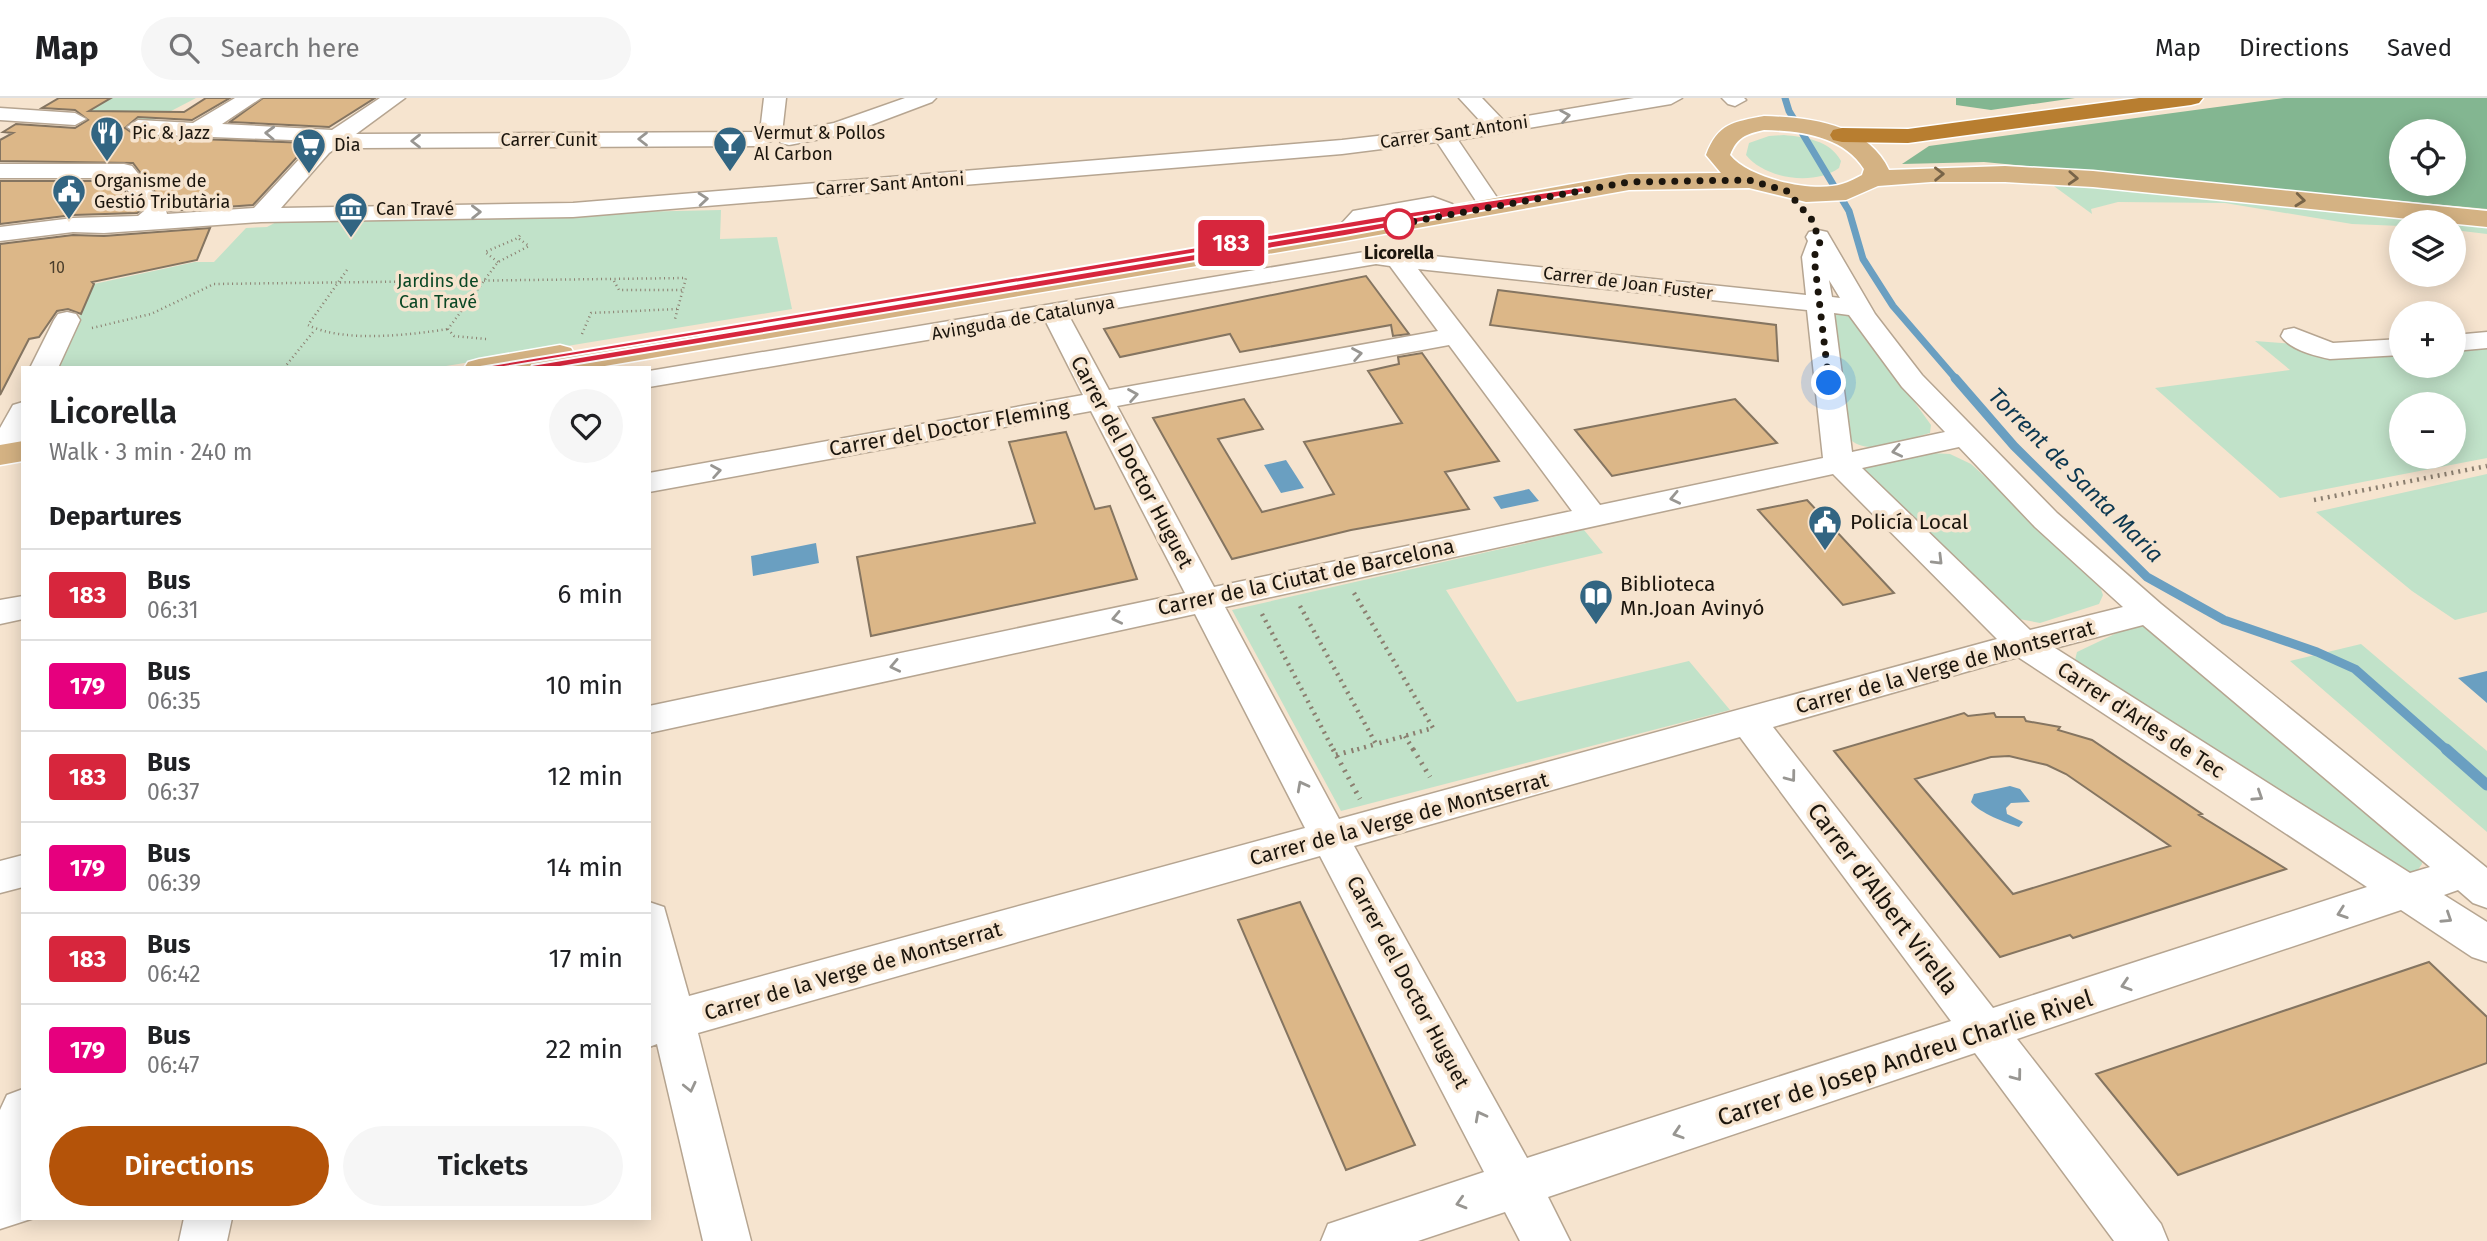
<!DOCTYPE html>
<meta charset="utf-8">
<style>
:root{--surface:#fff;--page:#f6f6f6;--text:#202124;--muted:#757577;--line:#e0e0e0;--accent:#b45309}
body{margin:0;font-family:"Fira Sans",sans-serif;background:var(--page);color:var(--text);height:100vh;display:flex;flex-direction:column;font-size:26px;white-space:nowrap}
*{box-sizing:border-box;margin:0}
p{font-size:23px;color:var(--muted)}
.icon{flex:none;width:38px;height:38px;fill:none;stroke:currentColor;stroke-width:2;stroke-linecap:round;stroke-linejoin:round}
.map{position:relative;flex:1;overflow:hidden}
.details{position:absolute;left:21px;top:268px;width:630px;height:854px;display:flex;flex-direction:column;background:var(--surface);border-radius:0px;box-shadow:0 4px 18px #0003}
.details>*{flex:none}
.badge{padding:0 14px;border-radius:5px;font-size:24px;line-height:46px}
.controls{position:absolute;left:2389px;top:21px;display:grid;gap:14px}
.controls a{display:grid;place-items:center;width:77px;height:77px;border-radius:50%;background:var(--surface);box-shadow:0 4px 18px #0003;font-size:35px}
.you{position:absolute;width:35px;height:35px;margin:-18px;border:5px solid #fff;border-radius:50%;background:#1a73e8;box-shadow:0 0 0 10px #1a73e833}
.map>.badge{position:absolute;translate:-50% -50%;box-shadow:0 0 0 4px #fff}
h2{padding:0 28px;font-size:26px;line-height:63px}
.round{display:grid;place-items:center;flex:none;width:74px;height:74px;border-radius:37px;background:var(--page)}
.headline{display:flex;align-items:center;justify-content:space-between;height:119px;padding:0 28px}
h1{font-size:33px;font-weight:600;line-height:52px}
.action{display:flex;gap:14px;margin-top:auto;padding:14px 28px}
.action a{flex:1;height:80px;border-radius:42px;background:var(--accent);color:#fff;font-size:28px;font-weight:600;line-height:80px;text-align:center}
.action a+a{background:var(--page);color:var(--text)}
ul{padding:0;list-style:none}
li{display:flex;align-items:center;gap:21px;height:91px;padding:0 28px;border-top:2px solid var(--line)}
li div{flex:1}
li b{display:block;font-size:26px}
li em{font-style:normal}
li .badge{min-width:77px;font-weight:700;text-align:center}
header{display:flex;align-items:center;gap:42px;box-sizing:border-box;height:98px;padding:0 35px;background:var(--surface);border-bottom:2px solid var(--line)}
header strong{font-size:33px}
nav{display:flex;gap:38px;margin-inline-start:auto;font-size:24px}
.search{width:490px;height:63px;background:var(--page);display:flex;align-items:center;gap:18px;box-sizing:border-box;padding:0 24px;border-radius:38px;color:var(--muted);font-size:26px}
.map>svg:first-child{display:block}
</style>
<header>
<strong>Map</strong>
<div class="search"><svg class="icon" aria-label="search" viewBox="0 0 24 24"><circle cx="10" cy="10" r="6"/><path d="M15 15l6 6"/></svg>Search here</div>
<nav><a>Map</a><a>Directions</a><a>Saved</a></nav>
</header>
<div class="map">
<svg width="2487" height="1143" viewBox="0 0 2487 1143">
<rect width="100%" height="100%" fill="#f6e4cf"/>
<!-- green -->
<path fill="#c1e2c9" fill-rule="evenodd" d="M111 0H196L152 23 133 21 122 28 80 24 79 18Z
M1784 37C1804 39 1830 42 1841 63L1839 70C1814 88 1765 81 1746 57L1749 45 1769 38Z
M2047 83 2487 126V136L2454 132V124H2401V128L2352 126 2225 105 2118 104 2091 111 2092 116Z
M721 112 720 141 777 139 792 211 440 269 56 270 94 186 195 164H214L246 130 267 129 280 122Z
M1839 215 1854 220 1931 327 1930 335C1907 341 1866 361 1848 339L1831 219Z
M2487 235V360L2280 400 2155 290 2290 272 2255 243 2346 250 2401 241V268H2454V238ZM2401 306H2454V359H2401Z
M1931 355 1950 356 1971 366 2097 480 2103 497 2099 506 2040 525 2003 518 1859 372 1865 366Z
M2487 376V514L2455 522 2412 493 2316 414Z
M1584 432 1603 455 1446 492 1517 604 1689 563 1730 612 1341 713 1232 512Z
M2141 528 2155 532 2421 756 2422 766 2415 776H2393L2081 572 2075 562 2077 554 2121 533Z
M2361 546 2487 653V734L2290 563Z"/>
<!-- forest -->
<path fill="#83b691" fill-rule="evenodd" d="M1956 0H2075L1991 12 1956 7Z
M2284 0H2487V111L1984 64 1902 66 1929 48ZM2401 33H2454V86H2401Z"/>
<!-- water -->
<path fill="#6a9fc1" d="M1286 362 1304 390 1281 395 1264 367Z
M1529 391 1539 403 1501 411 1493 399Z
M816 445 819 465 753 478 751 458Z
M2487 573V605L2458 580Z
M2010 688 2020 691 2030 704 2011 705 2006 710 2007 716 2023 724 2019 729C2007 725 1979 715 1971 704L1974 696Z"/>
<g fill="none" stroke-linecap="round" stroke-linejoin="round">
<!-- stream-far2 -->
<path stroke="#6a9fc1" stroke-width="7" d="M1785 0 1789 13 1849 113 1863 161 1893 208 1956 281"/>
<!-- stream-far1 -->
<path stroke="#6a9fc1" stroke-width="9" d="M1955 280 2014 348 2147 479 2224 522 2317 554 2355 571 2448 653"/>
<!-- stream -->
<path stroke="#6a9fc1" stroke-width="11" d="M2446 651 2487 687"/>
</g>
<!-- building -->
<path fill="#dcb788" stroke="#857561" stroke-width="2" fill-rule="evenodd" d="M59 0H111L89 13 184 14 206 0H230L192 22 138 19 125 30 138 39 310 45 253 107 169 113 133 65 0 63V42L13 35 3 34 16 26 75 30 88 22 75 12 42 10Z
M263 0H375L329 29 230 24Z
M0 83H117L140 113 137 115 73 117 0 126Z
M210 130 197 162 92 184 94 186 81 216 68 211 57 213 39 239 29 241 0 297V146L73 137 104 138Z
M1366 178 1409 236 1393 238 1391 227 1240 254 1230 236 1120 259 1104 231Z
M1498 192 1776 227 1778 263 1490 227Z
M1422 255 1499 363 1445 374 1469 411 1351 432 1232 461 1153 320 1244 301 1263 331 1218 341 1262 414 1334 396 1304 344 1402 325 1368 273 1399 266 1398 259Z
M1735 301 1777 345 1612 378 1575 332Z
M1066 334 1095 411 1110 408 1137 481 871 538 857 459 1035 425 1009 344Z
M1807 402 1894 495 1843 507 1758 412Z
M1964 615 1968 618 1994 615 1996 619H2024L2026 623 2060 629 2058 632 2092 642 2202 716 2199 717 2286 771 2073 840 2070 837 2000 859 1834 653ZM2009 658 2047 667 2066 676 2170 748 2013 796 1915 681 1991 659Z
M1300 804 1415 1047 1346 1072 1238 822Z
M2429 864 2487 919V965L2178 1077 2096 976Z"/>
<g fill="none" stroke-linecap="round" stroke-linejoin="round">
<!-- minor casing -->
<g stroke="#b6a591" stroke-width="3">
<path id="minor" d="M235 0H261L222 26 332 32 380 0H405L356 36H359L760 34 764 0H786L782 35 834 25 905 0H936L932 4 847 36 789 47 781 45 778 40 760 48 359 50 340 47 329 55 281 110 573 105 1342 42 1483 26 1459 0H1482L1503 22 1634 0H1682L1671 6 1458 42 1500 104 1496 109H1480L1437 44 1342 56 573 119 261 124 104 135 73 134 0 143V129L73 120 138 118 144 113 118 80H0V66H124L132 68 165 109 167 116 254 110 316 43 138 36 127 29 138 22 193 25Z
M1722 0H1744L1746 2 1735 8 1728 6Z
M0 10 75 15 86 21 75 27 0 22Z
M1433 99 1452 106 1456 111 1452 116 1444 118 1430 114 1369 124 1354 132 1345 130 1342 125 1353 113Z
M1818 132 1827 134 1875 216 1922 277 2057 415 2161 506 2487 770V810L2473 805 2458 792 2444 797 2487 824V864L2472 859 2401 812 2017 941 2161 1126 2168 1143H2114L1975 955 1548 1099 1570 1143H1520L1505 1114 1418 1143H1321L1328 1126 1484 1074 1320 758 698 935 751 1143H703L657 946 649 949V804L664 809 689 898 1305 730 1195 516 649 635V608L1185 495 1091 313 649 394V375L1083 297 1045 222 649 289V273L1376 152 1806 197 1802 159 1808 143 1806 139 1809 134ZM1376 166 1390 168 1438 233 1109 292 1069 218ZM1418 171 1807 212 1823 360 1600 407ZM1829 182 1840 200 1832 199ZM1834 215 1849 217 1902 289 1945 334 1852 354ZM1449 247 1572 413 1214 489 1117 308ZM1959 349 2035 429 2123 509 2030 532 1862 370ZM1833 376 1997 541 1339 721 1225 509ZM2143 527 2430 769 2410 775 2055 550ZM2018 559 2367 789 1993 910 1773 629ZM1740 639 1951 923 1527 1060 1354 748Z
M67 214 76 216 80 222 58 270H30L54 222 58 216Z
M2294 230 2333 245 2401 241V257L2330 261C2315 258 2289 251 2281 238L2284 232Z
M2487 234V250L2454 253V237Z
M23 304V344L16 354 0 355V330L13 307Z
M23 498V521L0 526V502Z
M23 757V789L0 795V763Z
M23 991V1120H34L0 1131V1012L7 997Z
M184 1120H232L227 1143H179Z"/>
</g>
<!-- major casing -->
<g stroke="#fff" stroke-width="3">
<path id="major" d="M1764 18C1809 19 1868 26 1889 72L2005 68 2093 73 2487 113V129L2093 89 2005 84H1931L1878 88 1846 102 1806 104 1749 90 1629 92 1345 143 593 270H464L468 264 479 261 560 247 571 250 574 255 1345 127 1629 76 1721 75 1706 57C1718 25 1733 24 1764 18ZM1764 32C1801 33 1843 38 1864 71L1862 77C1856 80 1849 84 1842 86 1814 95 1749 81 1730 57 1737 39 1746 36 1764 32Z
M23 343V363L0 367V347Z"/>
</g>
<!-- highway casing -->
<g stroke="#fff" stroke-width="3">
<path id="highway" d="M2139 0H2203L2199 5 2191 7 1908 45 1842 44 1833 42 1830 37 1833 32 1842 30 1908 31Z"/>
</g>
<!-- path-far2 -->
<path stroke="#8b7f70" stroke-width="2.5" stroke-dasharray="1 3.5" stroke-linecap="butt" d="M498 164 485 154 518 140
M347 172 308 227C343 245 410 237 448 231
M614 183 619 192H683
M92 230 151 216 214 186 686 180 675 221
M582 236 591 215 677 211
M486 241 454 238 448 231 498 164 529 148 518 140 521 136
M284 270 314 233"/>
<!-- path-far1 -->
<path stroke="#8b7f70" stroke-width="4.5" stroke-dasharray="2 5" stroke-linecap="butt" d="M2314 402 2487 368
M1354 495 1433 630 1376 646
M1300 508 1376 646 1352 653
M1262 516 1334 653
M1405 638 1414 653"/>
<!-- path -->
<path stroke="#8b7f70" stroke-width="5" stroke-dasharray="2 6" stroke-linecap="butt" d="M1333 651 1360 701
M1413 651 1430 679
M1336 657 1358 651"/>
<!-- minor -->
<use href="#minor" fill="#fff" fill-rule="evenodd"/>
<!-- major -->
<use href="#major" fill="#d4b283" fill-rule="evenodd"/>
<!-- highway -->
<use href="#highway" fill="#b87e30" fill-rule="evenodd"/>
</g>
<!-- one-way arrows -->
<defs><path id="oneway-chevron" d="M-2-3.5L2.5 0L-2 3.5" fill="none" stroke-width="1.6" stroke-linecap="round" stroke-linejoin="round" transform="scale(1.75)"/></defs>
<g stroke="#989692">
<use href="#oneway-chevron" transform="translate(1565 18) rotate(-9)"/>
<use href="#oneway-chevron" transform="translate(270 35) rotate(-178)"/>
<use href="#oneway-chevron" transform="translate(643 41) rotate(180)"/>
<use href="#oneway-chevron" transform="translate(416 43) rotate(180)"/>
<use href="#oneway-chevron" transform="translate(703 101) rotate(-5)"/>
<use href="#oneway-chevron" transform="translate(476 114) rotate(-1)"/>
<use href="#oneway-chevron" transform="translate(1357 256) rotate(-10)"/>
<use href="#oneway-chevron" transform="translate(1133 297) rotate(-10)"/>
<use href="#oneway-chevron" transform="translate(1897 353) rotate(168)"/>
<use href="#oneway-chevron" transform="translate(716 373) rotate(-10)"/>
<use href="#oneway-chevron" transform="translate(1675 400) rotate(168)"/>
<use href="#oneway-chevron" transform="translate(1938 462) rotate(45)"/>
<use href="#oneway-chevron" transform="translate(1117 520) rotate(168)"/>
<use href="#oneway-chevron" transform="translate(895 568) rotate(168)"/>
<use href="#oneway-chevron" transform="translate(1791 679) rotate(53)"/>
<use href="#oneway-chevron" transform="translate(1302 688) rotate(-118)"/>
<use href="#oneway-chevron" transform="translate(2258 698) rotate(33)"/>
<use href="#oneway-chevron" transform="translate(2342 815) rotate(161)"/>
<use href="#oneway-chevron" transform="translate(2447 820) rotate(33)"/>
<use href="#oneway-chevron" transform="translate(2126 887) rotate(162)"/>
<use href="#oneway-chevron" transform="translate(2017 978) rotate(53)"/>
<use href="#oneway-chevron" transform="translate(690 989) rotate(77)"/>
<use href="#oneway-chevron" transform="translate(1480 1018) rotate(-118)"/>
<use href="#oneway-chevron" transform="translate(1678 1035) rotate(162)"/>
<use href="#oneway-chevron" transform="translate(1461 1105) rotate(164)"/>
</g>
<g stroke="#786448">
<use href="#oneway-chevron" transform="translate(1939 76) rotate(-1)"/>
<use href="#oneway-chevron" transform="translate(2073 80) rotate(3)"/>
<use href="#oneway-chevron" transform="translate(2300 102) rotate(6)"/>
</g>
<!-- line -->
<path fill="#d7263d" stroke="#fff" stroke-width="2" d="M1582 89 1585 94 1345 138 536 273 530 270 532 267 1440 115 479 273 474 270 1377 119Z"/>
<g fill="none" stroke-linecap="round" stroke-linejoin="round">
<!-- walk -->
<path stroke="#1b150d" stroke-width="7" stroke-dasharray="0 12.6" d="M1399 126 1394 127 1629 84 1749 82 1787 93 1812 122 1820 144 1814 159 1829 285"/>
</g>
<!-- icons -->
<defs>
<g id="restaurant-pin" transform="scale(1.75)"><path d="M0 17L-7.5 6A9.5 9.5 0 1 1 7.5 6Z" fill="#326582" stroke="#f6e4cf"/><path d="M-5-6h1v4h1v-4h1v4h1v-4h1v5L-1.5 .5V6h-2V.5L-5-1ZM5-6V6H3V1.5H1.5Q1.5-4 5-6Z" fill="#fff"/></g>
<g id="bar-pin" transform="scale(1.75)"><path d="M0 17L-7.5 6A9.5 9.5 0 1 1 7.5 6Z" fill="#326582" stroke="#f6e4cf"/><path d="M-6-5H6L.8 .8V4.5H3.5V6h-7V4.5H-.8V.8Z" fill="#fff"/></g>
<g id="supermarket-pin" transform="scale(1.75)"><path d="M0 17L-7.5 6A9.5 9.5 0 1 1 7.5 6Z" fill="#326582" stroke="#f6e4cf"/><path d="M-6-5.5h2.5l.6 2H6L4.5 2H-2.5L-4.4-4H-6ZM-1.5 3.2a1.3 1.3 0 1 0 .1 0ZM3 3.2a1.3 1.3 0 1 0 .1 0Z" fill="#fff"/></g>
<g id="civic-pin" transform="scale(1.75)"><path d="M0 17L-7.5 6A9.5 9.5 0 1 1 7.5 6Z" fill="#326582" stroke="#f6e4cf"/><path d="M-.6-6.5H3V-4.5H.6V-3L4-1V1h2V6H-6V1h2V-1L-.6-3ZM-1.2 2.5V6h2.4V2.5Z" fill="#fff"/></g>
<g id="museum-pin" transform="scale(1.75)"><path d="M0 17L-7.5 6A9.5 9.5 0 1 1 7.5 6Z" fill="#326582" stroke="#f6e4cf"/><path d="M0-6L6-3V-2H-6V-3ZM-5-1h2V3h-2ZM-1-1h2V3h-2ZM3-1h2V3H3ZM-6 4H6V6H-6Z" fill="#fff"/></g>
<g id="library-pin" transform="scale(1.75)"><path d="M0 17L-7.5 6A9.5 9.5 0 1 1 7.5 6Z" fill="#326582" stroke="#f6e4cf"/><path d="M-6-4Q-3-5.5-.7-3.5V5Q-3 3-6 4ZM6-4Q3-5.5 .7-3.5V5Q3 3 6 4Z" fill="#fff"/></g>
</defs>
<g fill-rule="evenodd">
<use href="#restaurant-pin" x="107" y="35"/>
<use href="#bar-pin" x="730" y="45"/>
<use href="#supermarket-pin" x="309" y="47"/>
<use href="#civic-pin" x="69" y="93"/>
<use href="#museum-pin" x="351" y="111"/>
<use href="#civic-pin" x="1825" y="424"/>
<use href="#library-pin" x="1596" y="498"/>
</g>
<!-- markers -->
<circle fill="#fff" stroke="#d7263d" stroke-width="3.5" cx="1399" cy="126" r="14"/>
<g text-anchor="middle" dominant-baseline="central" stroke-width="7" stroke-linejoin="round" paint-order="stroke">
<!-- far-number labels -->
<g font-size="16" fill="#4b3e2c">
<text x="57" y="169">10</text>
</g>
<!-- far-street labels -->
<g font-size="18" fill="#1b150d" stroke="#f6e4cf">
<text transform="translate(1454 34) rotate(-8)">Carrer Sant Antoni</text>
<text x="549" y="42">Carrer Cunit</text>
<text transform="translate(890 86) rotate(-4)">Carrer Sant Antoni</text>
<text transform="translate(1628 185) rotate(7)">Carrer de Joan Fuster</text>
<text transform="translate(1023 220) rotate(-10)">Avinguda de Catalunya</text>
</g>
<!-- far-poi labels -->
<g font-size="18" fill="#1b150d" stroke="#f6e4cf" text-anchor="start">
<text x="132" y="35">Pic &amp; Jazz</text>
<text x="754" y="35">Vermut &amp; Pollos<tspan x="754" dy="21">Al Carbon</tspan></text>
<text x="334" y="47">Dia</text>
<text x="94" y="83">Organisme de<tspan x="94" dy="21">Gestió Tributària</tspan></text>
<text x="376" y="111">Can Travé</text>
</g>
<!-- far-stop labels -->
<g font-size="18" font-weight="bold" fill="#1b150d" stroke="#f6e4cf">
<text x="1399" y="155">Licorella</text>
</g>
<!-- far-park labels -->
<g font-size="18" fill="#094724" stroke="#f6e4cf">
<text x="438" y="183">Jardins de<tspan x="438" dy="21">Can Travé</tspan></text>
</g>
<!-- street labels -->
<g font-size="21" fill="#1b150d" stroke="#f6e4cf">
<text transform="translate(949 330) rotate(-10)">Carrer del Doctor Fleming</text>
<text transform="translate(1132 364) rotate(62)">Carrer del Doctor Huguet</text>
<text transform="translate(1306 479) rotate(-12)">Carrer de la Ciutat de Barcelona</text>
<text transform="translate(1945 569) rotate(-15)">Carrer de la Verge de Montserrat</text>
<text transform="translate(2141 622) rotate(33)">Carrer d'Arles de Tec</text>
<text transform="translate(1399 721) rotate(-15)">Carrer de la Verge de Montserrat</text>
<text transform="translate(853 873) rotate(-16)">Carrer de la Verge de Montserrat</text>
<text transform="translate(1408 884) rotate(62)">Carrer del Doctor Huguet</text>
</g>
<!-- poi labels -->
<g font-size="21" fill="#1b150d" stroke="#f6e4cf" text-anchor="start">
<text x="1850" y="424">Policía Local</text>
<text x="1620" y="486">Biblioteca<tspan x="1620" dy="24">Mn.Joan Avinyó</tspan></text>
</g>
<!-- water labels -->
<g font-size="23" font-style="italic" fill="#0b3750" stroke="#f6e4cf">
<text transform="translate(2076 377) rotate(45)">Torrent de Santa Maria</text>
</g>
<!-- near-street labels -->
<g font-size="24" fill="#1b150d" stroke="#f6e4cf">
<text transform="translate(1883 801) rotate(53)">Carrer d'Albert Virella</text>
<text transform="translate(1905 960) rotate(-18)">Carrer de Josep Andreu Charlie Rivel</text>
</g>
</g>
</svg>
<div class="controls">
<a><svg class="icon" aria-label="locate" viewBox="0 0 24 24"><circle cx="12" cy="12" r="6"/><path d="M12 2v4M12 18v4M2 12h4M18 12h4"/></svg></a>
<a><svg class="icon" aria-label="layers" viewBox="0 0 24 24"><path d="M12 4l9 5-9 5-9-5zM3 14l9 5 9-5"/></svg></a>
<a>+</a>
<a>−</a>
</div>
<div class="you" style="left:1829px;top:285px"></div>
<b class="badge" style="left:1231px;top:145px;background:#d7263d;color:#fff">183</b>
<section class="details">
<div class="headline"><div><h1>Licorella</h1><p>Walk · 3 min · 240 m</p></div><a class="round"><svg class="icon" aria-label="heart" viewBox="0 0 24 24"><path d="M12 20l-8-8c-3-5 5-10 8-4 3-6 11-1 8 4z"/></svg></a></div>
<h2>Departures</h2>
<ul>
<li><span class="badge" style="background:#d7263d;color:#fff">183</span><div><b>Bus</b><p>06:31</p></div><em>6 min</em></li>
<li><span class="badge" style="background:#e6007e;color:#fff">179</span><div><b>Bus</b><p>06:35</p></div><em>10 min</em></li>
<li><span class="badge" style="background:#d7263d;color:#fff">183</span><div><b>Bus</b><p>06:37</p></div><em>12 min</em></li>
<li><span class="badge" style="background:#e6007e;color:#fff">179</span><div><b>Bus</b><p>06:39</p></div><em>14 min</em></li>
<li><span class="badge" style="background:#d7263d;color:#fff">183</span><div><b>Bus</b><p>06:42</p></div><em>17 min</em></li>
<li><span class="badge" style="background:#e6007e;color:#fff">179</span><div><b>Bus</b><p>06:47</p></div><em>22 min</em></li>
</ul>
<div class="action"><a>Directions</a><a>Tickets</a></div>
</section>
</div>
